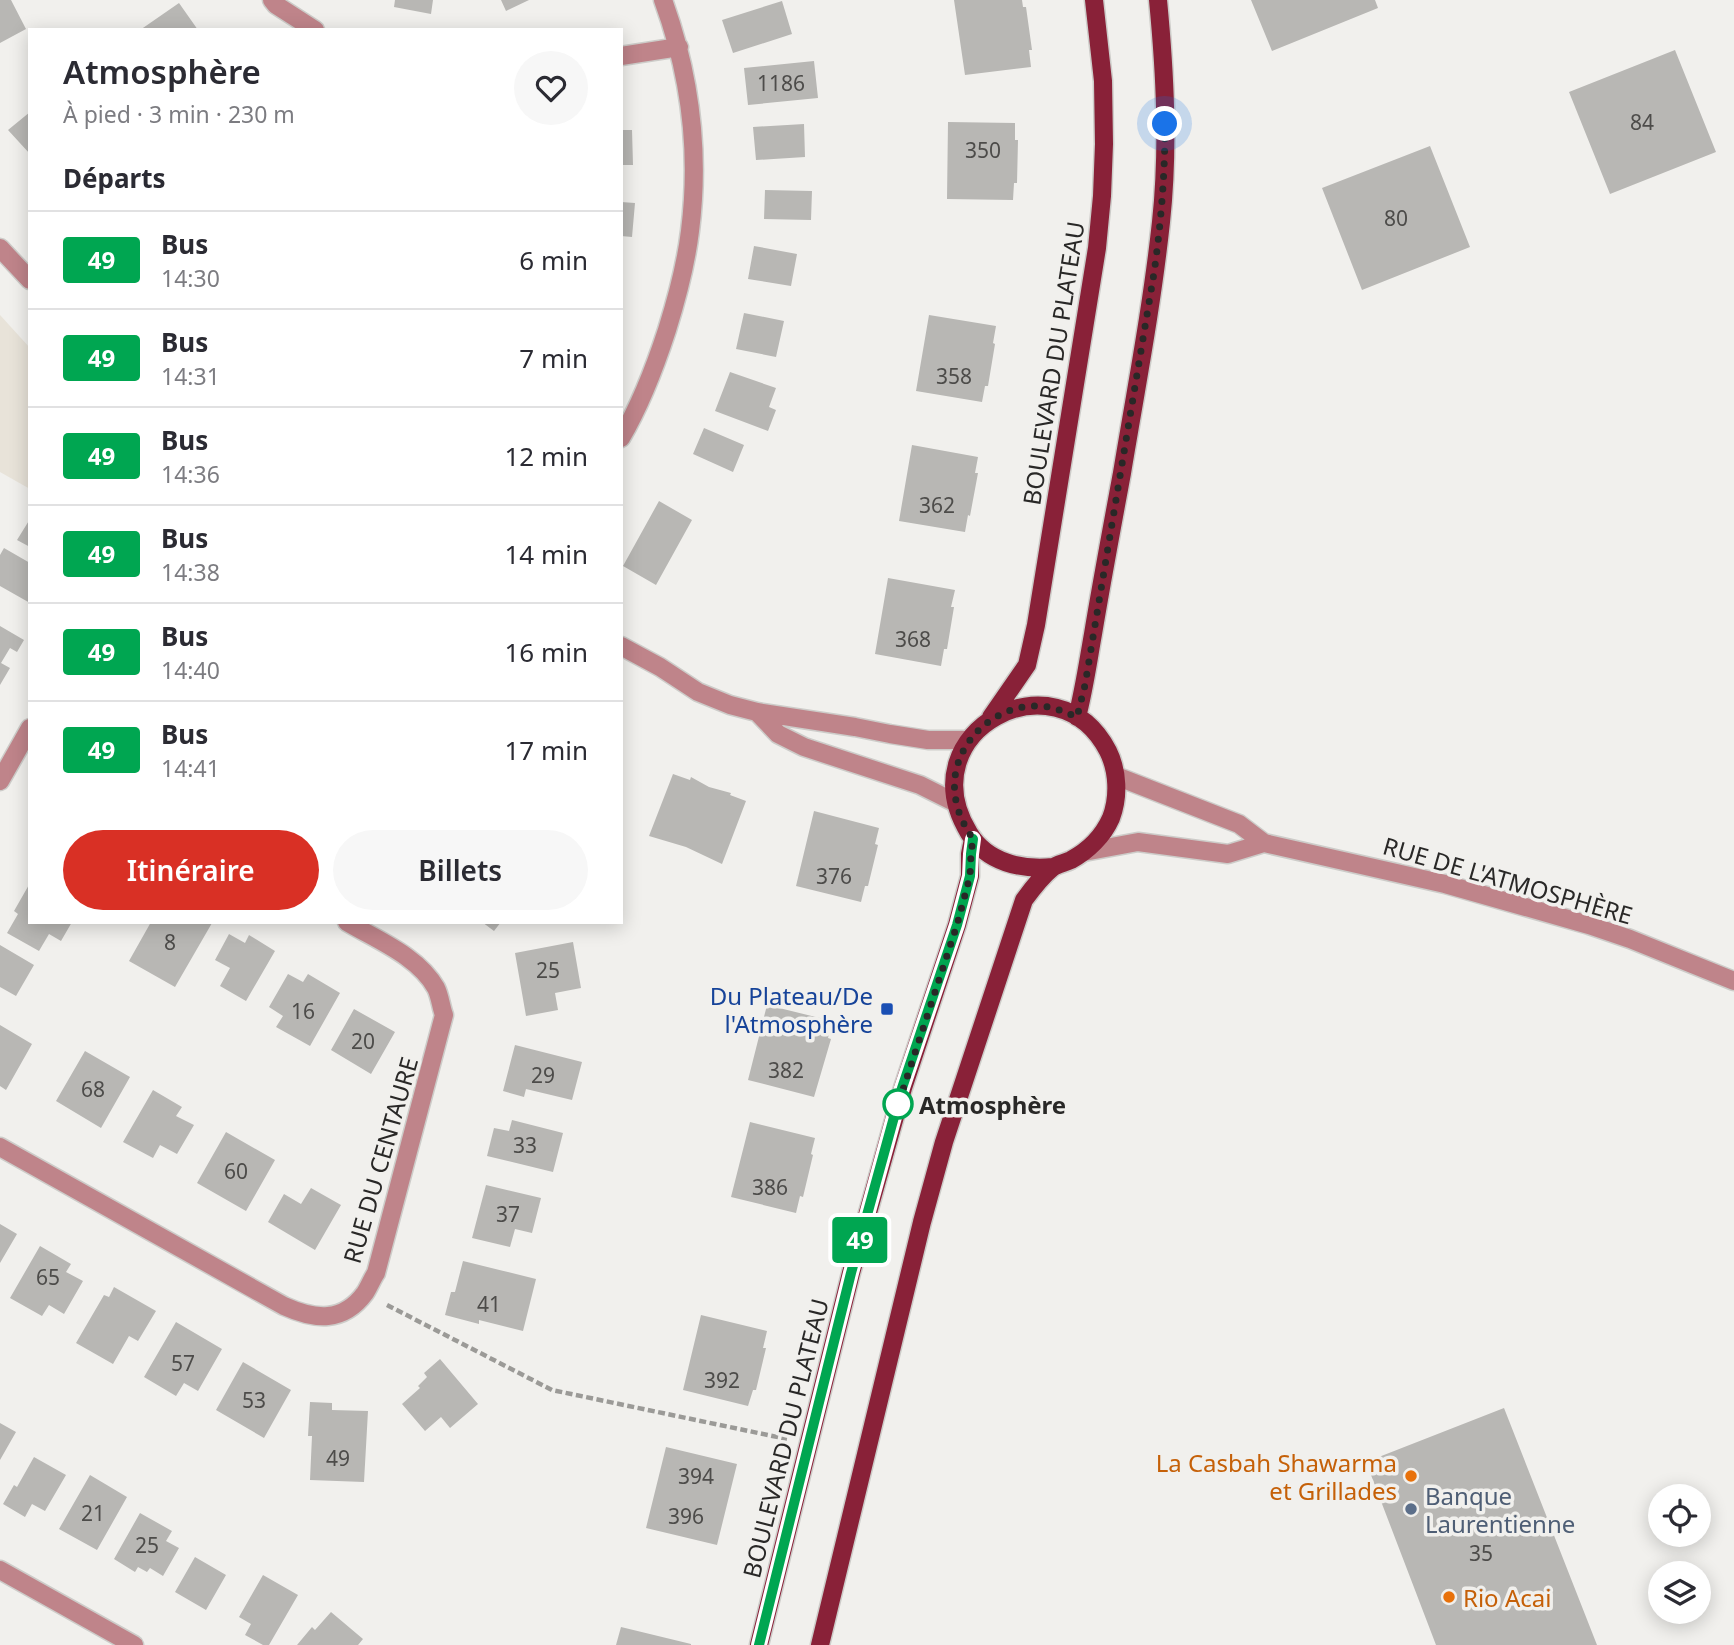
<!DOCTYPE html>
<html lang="fr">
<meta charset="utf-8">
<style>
:root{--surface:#fff;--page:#f7f7f7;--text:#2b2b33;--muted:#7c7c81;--line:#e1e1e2;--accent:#d93025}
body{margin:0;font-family:"Noto Sans",sans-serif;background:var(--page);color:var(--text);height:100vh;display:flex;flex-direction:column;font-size:26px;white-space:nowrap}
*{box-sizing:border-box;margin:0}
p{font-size:23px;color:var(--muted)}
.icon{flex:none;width:38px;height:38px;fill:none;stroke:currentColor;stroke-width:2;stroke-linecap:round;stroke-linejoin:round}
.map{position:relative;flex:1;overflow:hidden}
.side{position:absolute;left:28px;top:28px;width:595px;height:896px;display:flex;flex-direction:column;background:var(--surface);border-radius:0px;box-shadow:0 4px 18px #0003}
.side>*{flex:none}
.badge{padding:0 14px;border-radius:5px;font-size:24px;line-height:46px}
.tools{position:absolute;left:1648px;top:1484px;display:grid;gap:14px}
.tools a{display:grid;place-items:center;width:63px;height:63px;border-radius:50%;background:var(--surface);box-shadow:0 4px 18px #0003;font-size:35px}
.you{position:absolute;width:35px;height:35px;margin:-18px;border:5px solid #fff;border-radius:50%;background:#1a73e8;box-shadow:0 0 0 10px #1a73e833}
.map>.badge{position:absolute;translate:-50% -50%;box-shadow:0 0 0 4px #fff}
h2{padding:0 35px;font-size:26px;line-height:63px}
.round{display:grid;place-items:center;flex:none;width:74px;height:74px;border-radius:37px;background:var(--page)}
.overview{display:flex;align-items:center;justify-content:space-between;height:119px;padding:0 35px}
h1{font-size:33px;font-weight:600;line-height:52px}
.cta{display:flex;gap:14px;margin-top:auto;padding:14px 35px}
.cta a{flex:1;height:80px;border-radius:42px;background:var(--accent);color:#fff;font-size:28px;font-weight:600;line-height:80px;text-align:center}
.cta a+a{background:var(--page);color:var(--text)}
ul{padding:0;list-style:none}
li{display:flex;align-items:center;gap:21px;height:98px;padding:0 35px;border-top:2px solid var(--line)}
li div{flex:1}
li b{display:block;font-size:26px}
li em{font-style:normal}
li .badge{min-width:77px;font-weight:700;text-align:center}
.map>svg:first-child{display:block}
</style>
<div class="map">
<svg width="1734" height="1645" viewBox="0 0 1734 1645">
<rect width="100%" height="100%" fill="#f1f0ed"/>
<!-- built -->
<path fill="#e8e3d9" d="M0 315 30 348V489L0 472Z"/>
<!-- building -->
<path fill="#b8b7b4" d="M0 0H11L26 29 0 43Z
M395 0H433L431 14 394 7Z
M501 0H529L506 11Z
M954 0H1022L1023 7H1026L1032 50H1029L1031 67 965 75Z
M1251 0H1375L1378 8 1272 51Z
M782 1 792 34 733 53 722 20Z
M179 3 198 30H140Z
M1675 50 1716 152 1610 194 1569 92Z
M814 61 818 98 748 105 744 68Z
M30 112V154L8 130Z
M948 122 1015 123V140H1018L1017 183H1014L1013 200 947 199Z
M804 124 805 157 756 160 753 127Z
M621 130H632L633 165H621Z
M1430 146 1470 247 1362 290 1322 188Z
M765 190 812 191 811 220 764 219Z
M621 202 635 203 632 237 621 236Z
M754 246 797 254 791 286 748 279Z
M744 313 784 321 776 357 736 349Z
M929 315 996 326 993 343 995 344 988 386H985L982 402 916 391Z
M730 372 776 388 769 407 776 410 768 431 715 411Z
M704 428 744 445 733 472 693 454Z
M912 445 978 457 975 473H978L970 516 968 515 965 532 899 521Z
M659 501 692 520 656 585 623 566Z
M30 519V547L17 540Z
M4 548 30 563V603L0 586V555Z
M888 578 955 590 951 607H954L947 649H944L941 666 875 654Z
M0 626 24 640 17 652 10 648 1 663 10 668 0 685Z
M673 774 690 780 691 777 709 787 731 793 730 795 746 801 722 864 686 847 649 836Z
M814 811 879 828 875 844 878 845 868 886H865L861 902 796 886Z
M30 883V922H72L61 941 49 934 39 951 7 933 18 914 14 911Z
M151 922 212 923 175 987 129 961Z
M482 922H501L494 931Z
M229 934 245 943 249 935 275 951 246 1001 220 986 230 968 215 960Z
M573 942 581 988 555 993 558 1010 526 1016 515 953Z
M0 945 34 965 16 996 0 987Z
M288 974 303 982 308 974 340 993 310 1046 276 1027 283 1016 269 1007Z
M767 1005 832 1021 828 1038 831 1039 814 1097 748 1080Z
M354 1009 395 1032 371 1074 331 1050Z
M0 1025 32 1044 6 1090 0 1086Z
M515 1045 582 1062 572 1100 526 1089 524 1097 503 1091Z
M85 1051 130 1077 101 1128 56 1101Z
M153 1090 182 1107 176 1116 194 1125 177 1154 160 1145 153 1158 123 1142Z
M512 1120 563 1133 553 1172 487 1156 494 1128 509 1131Z
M750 1122 815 1138 811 1154 813 1155 803 1197 800 1196 796 1213 731 1197Z
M226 1132 275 1160 246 1211 197 1183Z
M486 1185 541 1198 532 1233 515 1229 510 1247 472 1238Z
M311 1188 341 1205 315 1250 268 1222 284 1194 301 1204Z
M0 1224 17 1234 0 1263Z
M40 1246 71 1264 66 1272 83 1281 64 1314 49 1305 42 1316 10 1298Z
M463 1261 536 1279 523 1331 479 1320V1324L445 1315 451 1292H455Z
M114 1287 156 1311 138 1341 129 1336 113 1364 76 1343 104 1295 109 1297Z
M701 1315 767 1331 763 1348H766L756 1390H753L748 1406 683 1390Z
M176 1322 222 1349 198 1391 184 1383 176 1396 144 1377Z
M440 1359 478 1404 450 1428 441 1417 425 1431 402 1404 420 1388 418 1386 427 1377 424 1373Z
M243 1362 291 1390 264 1438 216 1410Z
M310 1402 332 1403V1410L368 1411 364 1482 310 1480 312 1436H308Z
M1504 1408 1597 1645H1436L1366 1462Z
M0 1423 16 1432 0 1460Z
M666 1447 737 1464 717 1545 646 1528Z
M34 1457 66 1475 45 1511 32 1504 25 1517 3 1504 14 1485 17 1487Z
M90 1475 127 1497 97 1550 59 1529Z
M140 1513 172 1531 166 1541 179 1548 163 1576 150 1568 147 1572 138 1567 135 1572 114 1559Z
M195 1557 226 1575 206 1610 175 1592Z
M263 1575 298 1595 269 1645H263L245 1635 251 1624 239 1617Z
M331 1612 363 1639 358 1645H297L312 1627 315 1630Z
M621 1627 691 1644V1645H616Z"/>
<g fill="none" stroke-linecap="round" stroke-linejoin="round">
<!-- minor casing -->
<g stroke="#cdccc9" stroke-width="21">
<path id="minor" d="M272 0 276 5 315 30
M621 56 679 47
M0 248 30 280
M621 438C641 404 655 367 667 330 677 298 686 264 690 231 700 152 690 74 663 0
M621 646 660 667 698 692 730 705 757 712 855 727 890 734 928 740H969
M757 712 778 734 804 747 920 785 956 803
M1116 776 1239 824 1264 843 1445 884 1589 925 1630 939 1734 981
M0 781 30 728
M1084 852 1138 842 1228 854 1264 843
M0 1147 284 1306C315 1320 343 1323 365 1293 369 1287 372 1279 376 1273L444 1015C441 1007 440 996 436 988 418 956 377 940 347 922
M0 1570 134 1645"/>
</g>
<!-- major casing -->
<g stroke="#cdccc9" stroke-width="21">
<path id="major" d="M991 717 1027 665 1036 625 1097 248 1102 196 1104 144 1103 81 1094 0
M1077 717C1084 690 1088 662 1093 634 1102 580 1112 527 1122 473 1136 389 1152 306 1161 222 1169 148 1165 73 1158 0
M759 1645 851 1273 903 1088 957 925 970 876V854L973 839
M820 1645 922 1222 944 1142 1024 900C1032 889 1041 877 1052 868 1057 864 1065 863 1071 860 1088 851 1103 836 1111 818 1119 797 1118 771 1108 751 1057 652 907 731 969 833 987 863 1022 870 1053 867"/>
</g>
<!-- path -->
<path stroke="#9b9a97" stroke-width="4.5" stroke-dasharray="7 3.5" stroke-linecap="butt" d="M387 1305 552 1390 787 1439"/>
<!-- minor -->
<use href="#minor" stroke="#bf848a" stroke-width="18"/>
<!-- major -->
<use href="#major" stroke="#892138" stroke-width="18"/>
</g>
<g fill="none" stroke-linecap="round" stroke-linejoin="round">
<!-- line casing -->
<g stroke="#fff" stroke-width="16">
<path id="line" d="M759 1645 851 1273 902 1088 957 925 970 876 971 854 973 839"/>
</g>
<!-- line -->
<use href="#line" stroke="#00a651" stroke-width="10"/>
<!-- walk -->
<path stroke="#292827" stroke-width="7" stroke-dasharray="0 12.6" d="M898 1104 895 1114 957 925 970 876 971 854 973 839C966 828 960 818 957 805 943 753 989 703 1041 706 1054 707 1065 712 1077 717L1085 685 1154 273C1161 223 1165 174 1165 124"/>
</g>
<!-- markers -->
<rect fill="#1a4fb4" stroke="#f1f0ed" stroke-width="2.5" x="880" y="1002" width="14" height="14" rx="3.5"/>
<circle fill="#fff" stroke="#00a651" stroke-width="3.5" cx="898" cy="1104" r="14"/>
<g fill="#e8710a" stroke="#f1f0ed" stroke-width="2.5">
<circle cx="1411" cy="1476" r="7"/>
<circle cx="1449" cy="1597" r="7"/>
</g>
<circle fill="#5c6f8a" stroke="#f1f0ed" stroke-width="2.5" cx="1411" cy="1509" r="7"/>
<g text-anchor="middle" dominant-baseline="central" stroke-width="7" stroke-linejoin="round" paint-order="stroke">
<!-- number labels -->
<g font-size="21" fill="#4d4c4a">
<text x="781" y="83">1186</text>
<text x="1642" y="122">84</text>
<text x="983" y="150">350</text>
<text x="1396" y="218">80</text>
<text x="954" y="376">358</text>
<text x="937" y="505">362</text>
<text x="913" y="639">368</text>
<text x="834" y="876">376</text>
<text x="170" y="942">8</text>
<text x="548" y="970">25</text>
<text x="303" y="1011">16</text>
<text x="363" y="1041">20</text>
<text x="786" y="1070">382</text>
<text x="543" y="1075">29</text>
<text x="93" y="1089">68</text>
<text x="525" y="1145">33</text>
<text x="236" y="1171">60</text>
<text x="770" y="1187">386</text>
<text x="508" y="1214">37</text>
<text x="48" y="1277">65</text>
<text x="489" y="1304">41</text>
<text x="183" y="1363">57</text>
<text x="722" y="1380">392</text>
<text x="254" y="1400">53</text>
<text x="338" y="1458">49</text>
<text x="696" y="1476">394</text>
<text x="93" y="1513">21</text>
<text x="686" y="1516">396</text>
<text x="147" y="1545">25</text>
<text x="1481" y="1553">35</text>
</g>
<!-- street labels -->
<g font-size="24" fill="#292827" stroke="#f1f0ed">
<text transform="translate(1053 363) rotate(-81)">BOULEVARD DU PLATEAU</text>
<text transform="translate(1508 880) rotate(16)">RUE DE L'ATMOSPHÈRE</text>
<text transform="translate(380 1160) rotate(-74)">RUE DU CENTAURE</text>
<text transform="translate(785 1438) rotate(-76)">BOULEVARD DU PLATEAU</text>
</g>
<!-- transit labels -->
<g font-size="24" fill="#164399" stroke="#f1f0ed" text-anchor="end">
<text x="873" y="995">Du Plateau/De<tspan x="873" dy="28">l'Atmosphère</tspan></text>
</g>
<!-- stop labels -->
<g font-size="24" font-weight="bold" fill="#292827" stroke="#f1f0ed" text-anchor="start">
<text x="919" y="1104">Atmosphère</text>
</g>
<!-- food labels -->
<g font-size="24" fill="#c56008" stroke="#f1f0ed" text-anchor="end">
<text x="1397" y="1462">La Casbah Shawarma<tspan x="1397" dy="28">et Grillades</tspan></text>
<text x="1463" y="1597" text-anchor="start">Rio Acai</text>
</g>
<!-- service labels -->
<g font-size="24" fill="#4e5e75" stroke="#f1f0ed" text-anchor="start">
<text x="1425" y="1495">Banque<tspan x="1425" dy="28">Laurentienne</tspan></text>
</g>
</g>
</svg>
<div class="tools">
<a><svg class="icon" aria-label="locate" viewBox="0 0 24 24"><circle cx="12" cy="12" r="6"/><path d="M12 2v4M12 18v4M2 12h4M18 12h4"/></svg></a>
<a><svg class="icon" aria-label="layers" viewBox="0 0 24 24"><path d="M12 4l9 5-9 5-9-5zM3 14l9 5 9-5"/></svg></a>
</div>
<div class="you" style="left:1165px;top:124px"></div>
<b class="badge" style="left:860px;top:1240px;background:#00a651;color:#fff">49</b>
<section class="side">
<div class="overview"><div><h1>Atmosphère</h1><p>À pied · 3 min · 230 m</p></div><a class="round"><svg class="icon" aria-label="heart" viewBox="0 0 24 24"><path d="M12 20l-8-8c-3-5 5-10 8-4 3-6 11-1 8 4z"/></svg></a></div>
<h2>Départs</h2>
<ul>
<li><span class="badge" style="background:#00a651;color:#fff">49</span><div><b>Bus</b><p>14:30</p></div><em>6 min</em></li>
<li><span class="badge" style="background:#00a651;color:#fff">49</span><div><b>Bus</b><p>14:31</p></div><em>7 min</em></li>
<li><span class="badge" style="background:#00a651;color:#fff">49</span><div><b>Bus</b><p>14:36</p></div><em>12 min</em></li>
<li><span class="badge" style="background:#00a651;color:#fff">49</span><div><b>Bus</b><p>14:38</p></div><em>14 min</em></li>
<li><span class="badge" style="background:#00a651;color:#fff">49</span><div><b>Bus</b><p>14:40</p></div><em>16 min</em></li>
<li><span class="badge" style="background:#00a651;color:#fff">49</span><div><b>Bus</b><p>14:41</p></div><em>17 min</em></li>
</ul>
<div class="cta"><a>Itinéraire</a><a>Billets</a></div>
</section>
</div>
